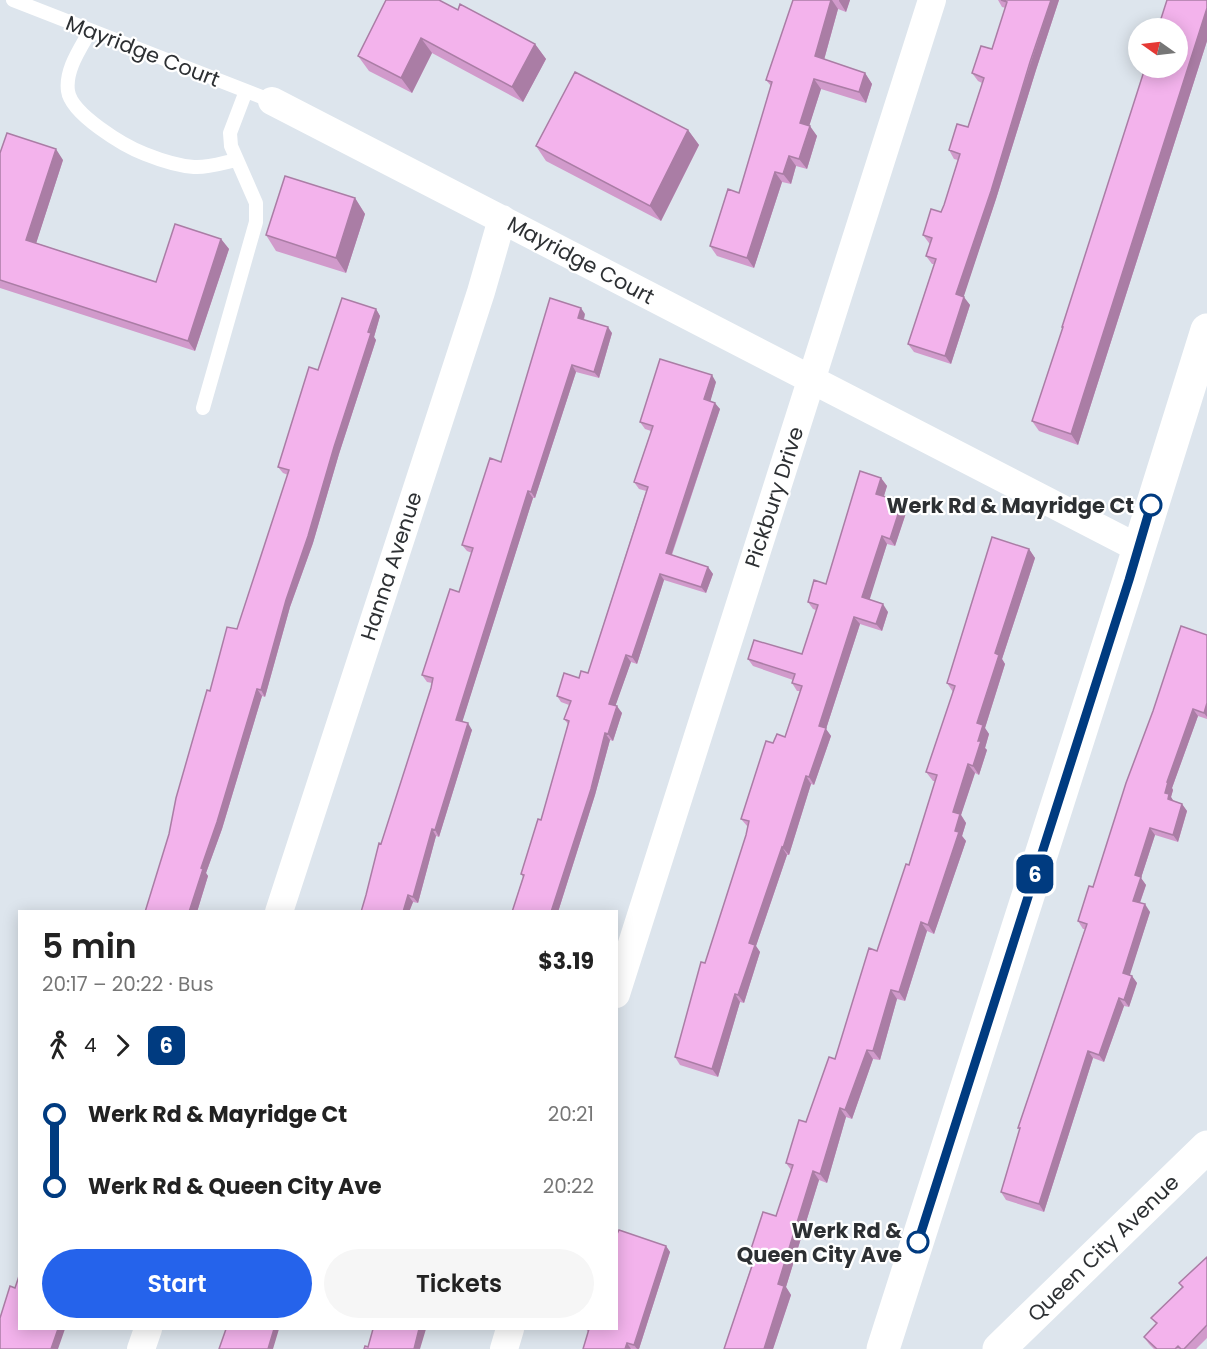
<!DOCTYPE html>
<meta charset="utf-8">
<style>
:root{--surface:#fff;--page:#f6f6f6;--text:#222;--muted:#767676;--accent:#2563eb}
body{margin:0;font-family:Poppins,sans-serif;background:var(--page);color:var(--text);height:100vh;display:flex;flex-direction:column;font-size:22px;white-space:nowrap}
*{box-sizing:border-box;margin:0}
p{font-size:20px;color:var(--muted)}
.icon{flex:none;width:33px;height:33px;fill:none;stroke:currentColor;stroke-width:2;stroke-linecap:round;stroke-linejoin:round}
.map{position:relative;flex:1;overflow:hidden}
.side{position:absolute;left:18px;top:910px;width:600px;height:420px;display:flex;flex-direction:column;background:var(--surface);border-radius:0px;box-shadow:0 3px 15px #0003}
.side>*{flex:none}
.badge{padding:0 12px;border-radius:9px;font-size:21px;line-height:39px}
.needle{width:39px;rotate:284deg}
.tools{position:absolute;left:1128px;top:18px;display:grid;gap:12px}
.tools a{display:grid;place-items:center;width:60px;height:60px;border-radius:50%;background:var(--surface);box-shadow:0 3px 15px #0003;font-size:30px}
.map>.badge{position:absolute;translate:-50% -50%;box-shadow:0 0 0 3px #fff}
.legs{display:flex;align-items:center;gap:9px;height:66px;padding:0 24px;font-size:20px}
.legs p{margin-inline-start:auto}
.head{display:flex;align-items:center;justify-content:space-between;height:102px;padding:0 24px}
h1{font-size:33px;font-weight:600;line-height:45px}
.action{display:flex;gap:12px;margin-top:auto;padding:12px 24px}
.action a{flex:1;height:69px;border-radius:36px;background:var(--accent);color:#fff;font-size:24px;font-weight:600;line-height:69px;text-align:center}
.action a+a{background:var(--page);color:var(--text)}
ul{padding:0 24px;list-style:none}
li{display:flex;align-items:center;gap:21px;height:72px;font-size:22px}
li i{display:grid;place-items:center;width:9px;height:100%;margin:0 8px;background:currentColor}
li i::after{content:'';width:15px;height:15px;margin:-8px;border:4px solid;border-radius:50%;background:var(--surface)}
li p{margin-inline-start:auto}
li:first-child i{background:linear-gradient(#0000 50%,currentColor 0)}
li:last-child i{background:linear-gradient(currentColor 50%,#0000 0)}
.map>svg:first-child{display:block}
</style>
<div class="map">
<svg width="1207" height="1349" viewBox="0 0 1207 1349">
<rect width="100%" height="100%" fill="#dde5ed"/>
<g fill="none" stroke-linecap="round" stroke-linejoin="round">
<!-- lane -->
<path stroke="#fff" stroke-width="14" d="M13 0 272 101
M90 31C80 49 65 70 68 91 71 114 124 146 145 154 160 160 179 166 194 167 208 168 222 163 236 160
M203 408 256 222V203L231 146 230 133 246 91"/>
<!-- street -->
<path stroke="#fff" stroke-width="28" d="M272 101 1138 548
M279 912 481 292 502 219
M616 994 932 0
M141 1349 148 1329
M504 1349 510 1329"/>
<!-- secondary -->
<path stroke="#fff" stroke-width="33" d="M883 1349 1129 580 1207 330
M999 1349 1207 1147"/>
</g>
<!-- wall -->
<path fill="#d19acb" d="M793 0H850L846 12 838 9 824 60 865 73 872 84 866 103 821 89 809 126 817 136 807 169 796 166 791 184 782 182 754 268 717 256 710 246 739 193 771 86 766 80Z
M998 0H1059L1036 70 996 199 963 297 970 305 951 364 914 352 908 344 934 264H932L926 256 930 244 929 243 923 235 941 212 944 205 958 160 954 159 949 150 968 127 982 83 978 81 972 73 992 49 1006 8 1002 7Z
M1207 0V41L1078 445 1039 431 1032 421 1063 329 1062 327Z
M458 10 535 44 546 59 523 102 432 53 412 93 369 71 358 56Z
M688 130 699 145 661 221 546 161 536 146Z
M0 153 63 160 36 243 156 282 221 239 229 249 195 351 0 288Z
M355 198 365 214 346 273 276 251 266 235Z
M376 309 380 316 374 337 376 340 339 454 313 543 290 607 265 697 262 696 222 829 206 873 208 876 197 912H145L169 834 210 691 237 629 288 475 283 473 278 467 318 370Z
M585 314 584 320 612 333 599 378 576 372 535 498H533L462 722 472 730 439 837 436 836 418 903 413 902 409 912 381 844 431 688 432 683 427 682 422 675 459 592 472 553 467 551 462 545 501 462Z
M716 382 710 401 720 409 672 555 708 567 713 574 706 593 664 580 637 664 631 662 615 706 622 713 613 741 610 740 595 795 558 912H512L523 877 521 874 541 820 568 724 564 719 569 705 561 702 557 696 579 678 588 673 646 491 639 489 634 482 651 431 645 429 640 422Z
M881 478 887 486 884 496 902 502 907 510 895 546 887 544 869 599 888 612 882 631 860 624 826 729 831 736 814 785 811 784 789 855H787L756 946 760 952 744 1003 740 1002 718 1077 680 1065 675 1057 746 835 748 827 741 819 773 743 785 737 800 691H797L792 683 793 680 753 666 748 659 802 654 816 610 813 609 808 602 826 584Z
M1029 549 1035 558 1002 659 1005 664 985 728 989 734 985 748 987 750 979 775 975 773 961 815 966 823 962 836 966 841 934 934 927 931 905 1001 897 999 880 1060 873 1059 852 1119 846 1117 827 1183 819 1180 786 1287 791 1295 773 1349H724L755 1255 751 1249 776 1216 791 1170 786 1163 835 1059 877 951 909 865 935 781H933L926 772 953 692 947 683Z
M1207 635V719L1198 716 1172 788 1173 790 1171 797 1174 802 1182 804 1187 811 1178 842 1155 835 1141 878 1146 885 1140 903 1150 912 1129 976H1132L1137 983 1129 1007 1124 1006 1104 1062 1093 1058 1044 1212 1006 1200 1001 1192 1020 1130 1018 1128 1085 929H1083L1078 921Z
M666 1246 670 1252 639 1349H583L588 1332 586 1329H616Z
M1207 1257V1338L1196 1349H1154L1149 1344 1144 1337 1156 1324 1151 1318 1182 1287 1179 1283Z"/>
<!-- shaded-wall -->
<path fill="#aa7da5" d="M831 0H832L838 9 822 67 815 56Z
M839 0H850L846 12 839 1Z
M1051 0H1059L1036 70 996 199 962 302 956 294Z
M1207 8V41L1078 445 1071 434Z
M421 38 432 53 412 93 401 78Z
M535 44 546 59 523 102 512 87Z
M865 73 872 84 866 103 859 92Z
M814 79 821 89 807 133 800 123Z
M810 126 817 136 807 169 799 159Z
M688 130 699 145 661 221 650 206Z
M56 149 63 160 34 250 26 240Z
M789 156 796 166 791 184 783 174Z
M775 172 782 182 754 268 747 258Z
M355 198 365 214 346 273 336 258Z
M221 239 229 249 195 351 188 341Z
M964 297 970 305 951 364 945 356Z
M581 308 585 314 582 325 578 318Z
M376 309 380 316 374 337 376 340 339 454 313 543 290 607 265 697 261 690 286 600Z
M608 327 612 333 599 378 594 372Z
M572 365 576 372 535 498 531 492Z
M712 375 716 382 709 406 704 399Z
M715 403 720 409 670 559 666 553Z
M881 478 887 486 882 502 876 494Z
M528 491 533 498 461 726 456 720Z
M902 502 907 510 895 546 890 539Z
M882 536 887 544 868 605 862 597Z
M1029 549 1035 558 1002 659 1005 664 985 728 989 734 985 748 987 750 979 775 973 766 978 741 977 723 995 653Z
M708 567 713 574 706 593 701 587Z
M660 574 664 580 637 664 632 657Z
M883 604 888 612 882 631 876 624Z
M854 617 860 624 826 729 831 736 814 785 809 777 819 726Z
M626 655 631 662 614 710 609 704Z
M257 689 262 696 222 829 206 873 208 876 197 912H189L201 868Z
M1207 703V717L1204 713Z
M617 706 622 713 613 741 608 734Z
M1193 709 1198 716 1172 788 1173 790 1171 797 1174 802 1168 799 1165 793 1167 782Z
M468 723 472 730 439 837 435 830Z
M605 733 610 740 595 795 558 912H551Z
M968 764 975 773 961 815 966 823 962 836 966 841 934 934 928 925 955 831 953 812Z
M806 776 811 784 789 855 783 848Z
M1182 804 1187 811 1178 842 1173 835Z
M1150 828 1155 835 1141 878 1146 885 1138 908 1133 901 1135 875Z
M432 829 436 836 418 903 413 897Z
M782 847 787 855 756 946 760 952 744 1003 738 995 749 943Z
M408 895 413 902 409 912H403Z
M1145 904 1150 912 1128 981 1123 973Z
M921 922 927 931 905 1001 899 992Z
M1132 976 1137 983 1129 1007 1124 1000Z
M891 990 897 999 880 1060 873 1051Z
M735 994 740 1002 718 1077 712 1069Z
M1119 998 1124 1006 1104 1062 1099 1055Z
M867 1050 873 1059 852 1119 845 1110Z
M1088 1051 1093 1058 1044 1212 1039 1204Z
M840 1108 846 1117 827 1183 820 1174Z
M813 1171 819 1180 786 1287 791 1295 773 1349H764L778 1284Z
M666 1246 670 1252 639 1349H637L634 1345Z
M58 1329H65L58 1349H51Z
M274 1329H279L273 1349H268Z
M419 1329H426L420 1349H414Z
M627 1343 631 1349H625Z"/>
<!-- building -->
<path fill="#f3b3ec" stroke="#aa7da5" stroke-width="1.5" d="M386 0H439L458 10 460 4 535 44 512 87 421 38 401 78 358 56Z
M793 0H831L815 56 865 73 859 92 814 79 800 123 810 126 799 159 789 156 783 174 775 172 747 258 710 246 728 189 739 193 772 82 766 80Z
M1001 0H1051L1030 62 991 191 956 294 964 297 945 356 908 344 936 259 926 256 932 238 923 235 931 209 941 212 944 205 960 154 949 150 957 124 968 127 984 78 972 73 981 46 992 49 1007 2Z
M1167 0H1207V8L1071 434 1032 421 1063 327H1062L1145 68H1178V28H1158Z
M575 72 688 130 650 206 536 146Z
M7 133 56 149 26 240 156 282 175 224 221 239 188 341 0 280V153Z
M285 176 355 198 336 258 266 235Z
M342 298 376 309 368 332 371 333 334 447 308 536 286 600 261 690 257 689 217 822 201 868 203 869 189 912H145L169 834 176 798 207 690 210 691 227 627 237 629 289 470 278 467 309 367 318 370Z
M550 298 581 308 578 318 608 327 594 372 572 365 531 492 528 491 456 720 468 723 435 830 432 829 413 897 408 895 403 912H361L366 895 379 843 381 844 431 688 433 678 422 675 450 589 459 592 473 548 462 545 490 458 501 462Z
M660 359 712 375 704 399 715 403 666 553 708 567 701 587 660 574 632 657 626 655 609 704 617 706 608 734 605 733 591 789 551 912H512L524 875 521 874 538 819 541 820 569 721 564 719 571 701 557 696 564 673 579 678 581 671 588 673 648 487 634 482 653 426 640 422Z
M860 471 881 478 876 494 902 502 890 539 882 536 862 597 883 604 876 624 854 617 819 726 826 728 809 777 806 776 783 848 782 847 749 943 755 945 738 995 735 994 712 1069 675 1057 701 962 705 963 746 835 749 821 741 819 766 741 773 743 777 734 785 737 802 686 792 683 795 674 748 659 754 640 802 654 818 605 808 602 814 580 826 584Z
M992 537 1029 549 995 653 999 655 977 723 983 725 978 741H981L973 766 968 764 953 812 960 814 955 831 959 832 928 925 921 922 899 992 891 990 873 1051 867 1050 845 1110 840 1108 820 1174 813 1171 778 1284 784 1286 764 1349H724L757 1251 751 1249 763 1212 776 1216 793 1165 786 1163 799 1120 806 1122 829 1057 835 1059 869 948 877 951 906 864 909 865 937 775 926 772 955 686 947 683Z
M1181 626 1207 635V703L1204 713 1193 709 1167 782H1168L1165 793 1169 794 1168 799 1182 804 1173 835 1150 828 1135 875 1141 877 1133 901 1145 904 1123 973 1132 976 1124 1000 1119 998 1099 1055 1088 1051 1039 1204 1001 1192 1020 1128H1018L1087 924 1078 921 1089 886 1093 887 1126 783 1153 711Z
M619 1230 666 1246 634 1345 627 1343 625 1349H583L589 1329H616V1236Z
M1207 1257V1325L1184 1349H1181L1178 1346 1175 1349H1157L1144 1337 1157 1323 1151 1318 1183 1287 1179 1283Z
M20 1273V1329H58L51 1349H0V1318L10 1286 15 1288Z
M226 1329H274L268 1349H219Z
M373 1329H419L414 1349H364L365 1346 368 1347Z"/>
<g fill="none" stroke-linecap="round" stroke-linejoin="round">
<!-- line-1 casing -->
<g stroke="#fff" stroke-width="14">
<path id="line-1" d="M918 1242 1129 580 1151 505"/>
</g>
<!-- line-1 -->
<use href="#line-1" stroke="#003b80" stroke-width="9"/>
</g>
<!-- markers -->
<g fill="#fff" stroke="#003b80" stroke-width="3">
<circle cx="1151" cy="505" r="10"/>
<circle cx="918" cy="1242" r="10"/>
</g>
<g text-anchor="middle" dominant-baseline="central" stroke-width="4.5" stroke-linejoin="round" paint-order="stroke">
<!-- street labels -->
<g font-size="21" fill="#2d3033" stroke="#fff">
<text transform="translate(143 51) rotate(21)">Mayridge Court</text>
<text transform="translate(581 260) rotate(28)">Mayridge Court</text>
<text transform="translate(774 497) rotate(-72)">Pickbury Drive</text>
<text transform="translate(391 566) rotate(-72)">Hanna Avenue</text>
<text transform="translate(1103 1248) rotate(-44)">Queen City Avenue</text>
</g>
<!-- stop labels -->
<g font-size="21" font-weight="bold" fill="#2d3033" stroke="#fff" text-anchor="end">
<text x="1134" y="505">Werk Rd &amp; Mayridge Ct</text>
<text x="902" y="1230">Werk Rd &amp;<tspan x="902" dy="24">Queen City Ave</tspan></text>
</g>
</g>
</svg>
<div class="tools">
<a><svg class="needle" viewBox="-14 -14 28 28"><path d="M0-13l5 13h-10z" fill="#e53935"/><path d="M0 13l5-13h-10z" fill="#767676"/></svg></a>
</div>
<b class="badge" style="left:1035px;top:874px;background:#003b80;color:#fff">6</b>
<section class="side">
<div class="head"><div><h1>5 min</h1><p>20:17 – 20:22 · Bus</p></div><b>$3.19</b></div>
<div class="legs"><svg class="icon" aria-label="walk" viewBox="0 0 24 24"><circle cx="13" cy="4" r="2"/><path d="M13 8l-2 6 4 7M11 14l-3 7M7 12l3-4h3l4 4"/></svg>4<svg class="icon" aria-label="forward" viewBox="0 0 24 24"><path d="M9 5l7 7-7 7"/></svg><b class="badge" style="background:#003b80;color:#fff">6</b></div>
<ul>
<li><i style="color:#003b80"></i><b>Werk Rd &amp; Mayridge Ct</b><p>20:21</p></li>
<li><i style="color:#003b80"></i><b>Werk Rd &amp; Queen City Ave</b><p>20:22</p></li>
</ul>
<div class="action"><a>Start</a><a>Tickets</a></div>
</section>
</div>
